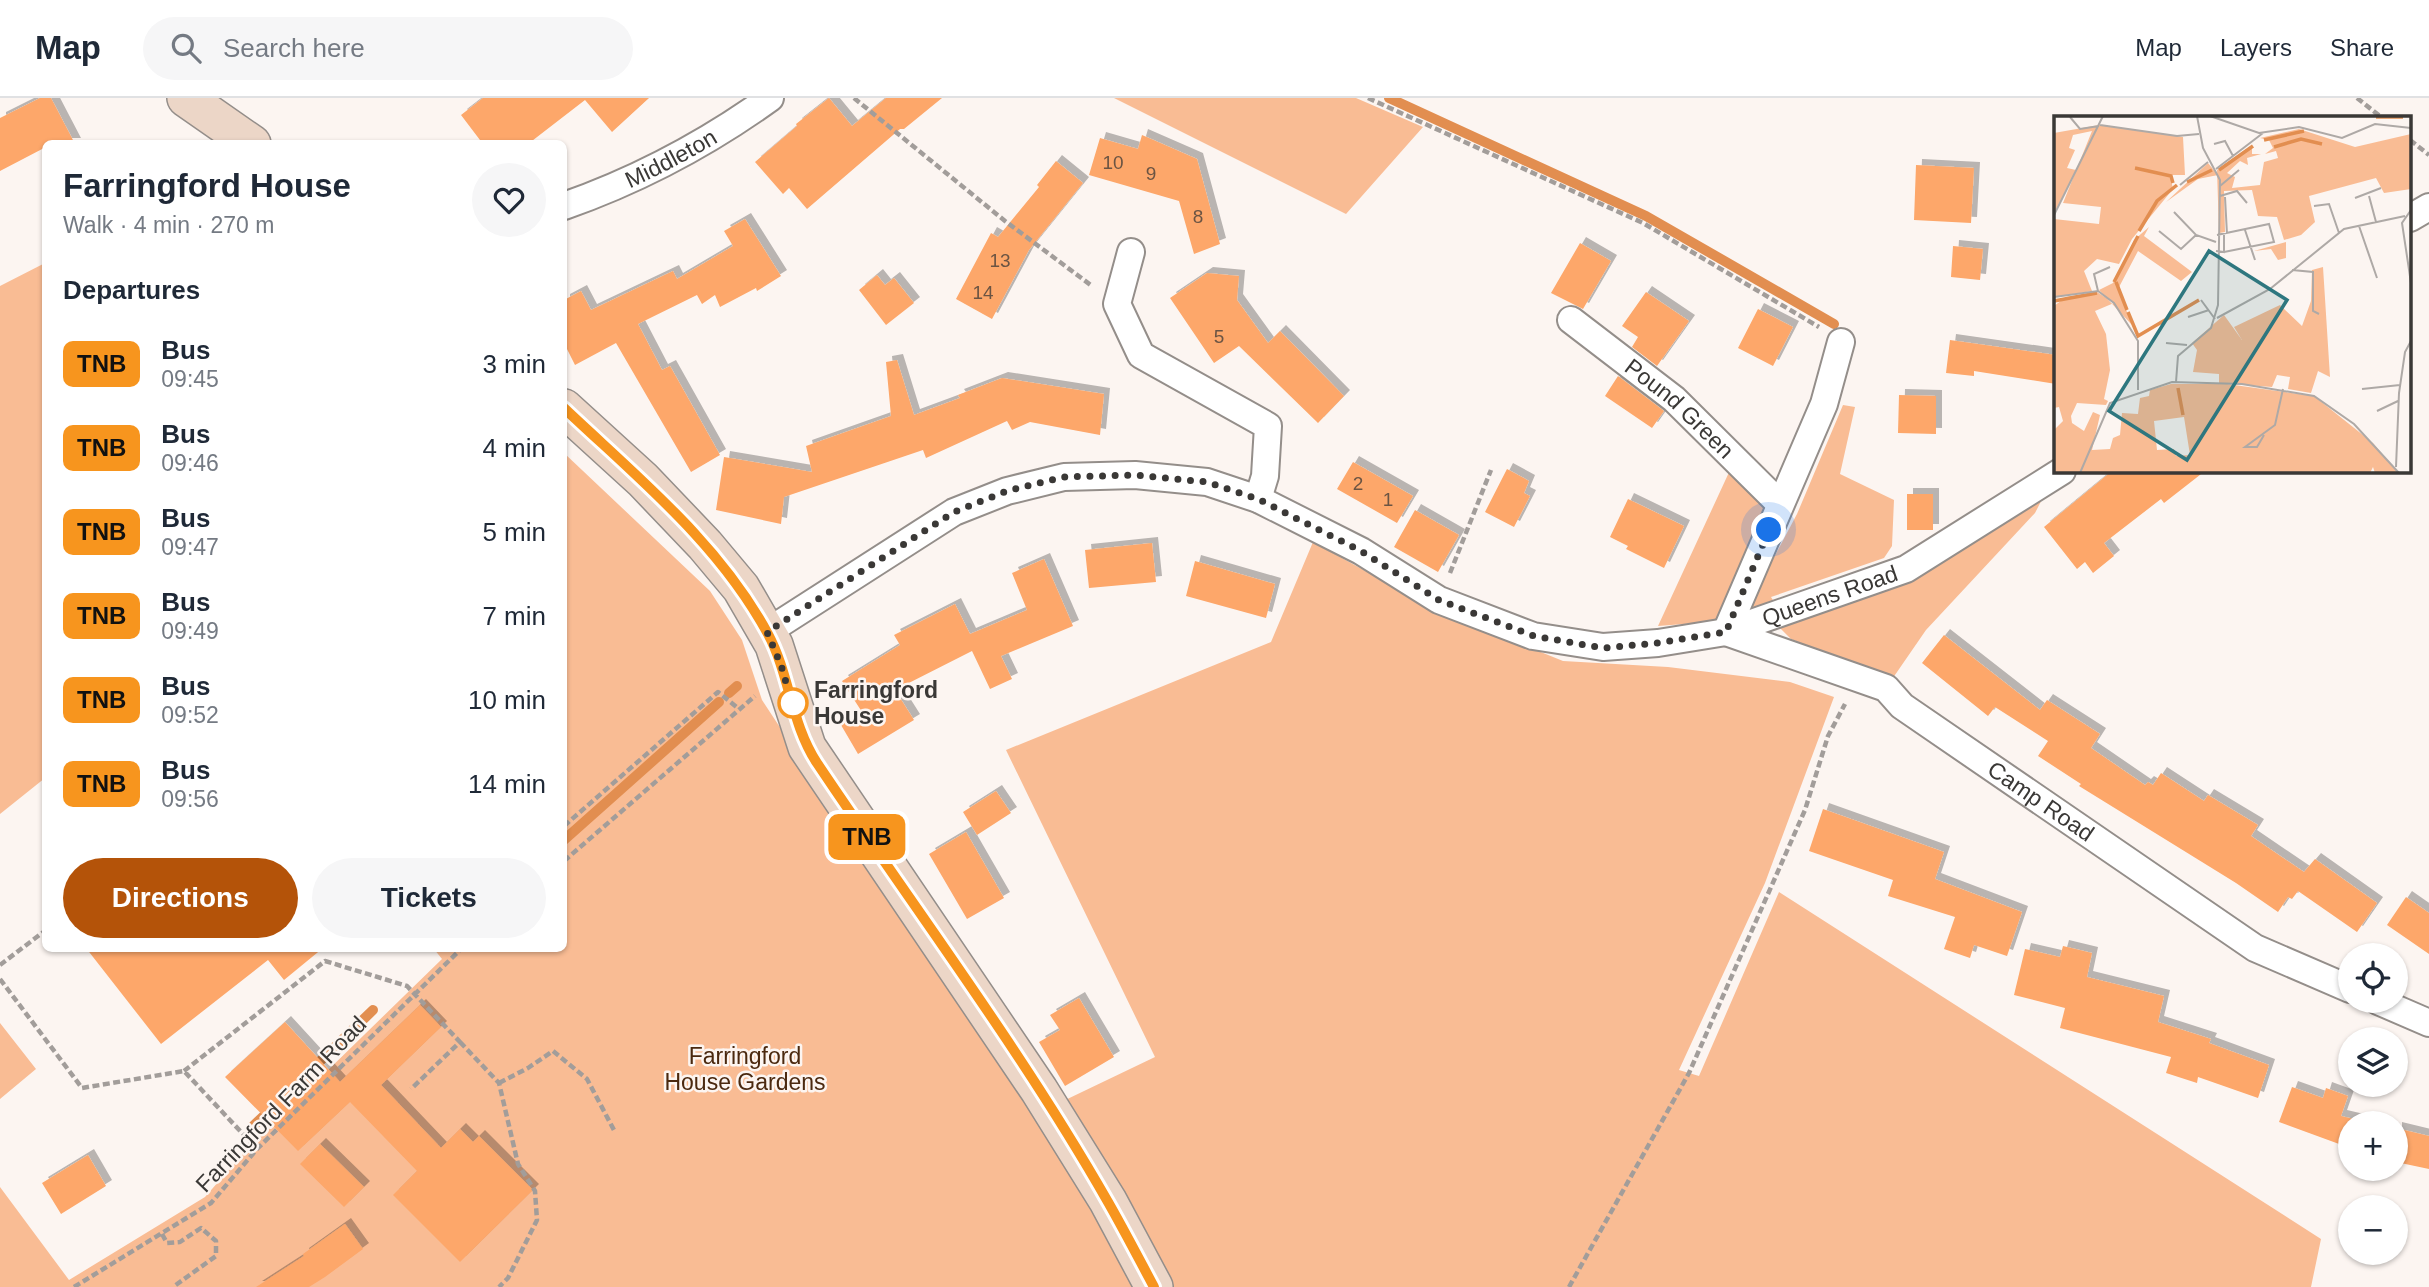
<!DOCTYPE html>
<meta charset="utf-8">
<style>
:root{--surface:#fff;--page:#f6f6f7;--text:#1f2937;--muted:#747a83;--line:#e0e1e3;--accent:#b45309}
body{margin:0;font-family:Arial,sans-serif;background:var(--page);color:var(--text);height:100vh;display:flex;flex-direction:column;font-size:26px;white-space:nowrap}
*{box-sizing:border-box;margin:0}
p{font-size:23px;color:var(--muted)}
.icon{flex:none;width:38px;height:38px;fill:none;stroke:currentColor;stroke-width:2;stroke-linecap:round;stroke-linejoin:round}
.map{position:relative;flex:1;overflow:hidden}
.details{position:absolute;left:42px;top:42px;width:525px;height:812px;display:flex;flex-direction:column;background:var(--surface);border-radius:10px;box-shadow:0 2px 5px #0004}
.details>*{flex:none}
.badge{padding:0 14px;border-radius:10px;font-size:24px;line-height:46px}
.fabs{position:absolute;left:2338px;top:845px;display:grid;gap:14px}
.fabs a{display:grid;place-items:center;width:70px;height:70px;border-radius:50%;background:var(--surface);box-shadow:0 2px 5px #0004;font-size:35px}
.you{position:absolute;width:35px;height:35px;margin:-18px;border:5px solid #fff;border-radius:50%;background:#1a73e8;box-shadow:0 0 0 10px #1a73e833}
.map>.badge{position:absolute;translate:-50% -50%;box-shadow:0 0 0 4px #fff}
h2{padding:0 21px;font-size:26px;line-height:63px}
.round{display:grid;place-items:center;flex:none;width:74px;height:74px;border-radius:37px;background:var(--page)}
.head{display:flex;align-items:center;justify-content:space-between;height:119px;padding:0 21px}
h1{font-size:33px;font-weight:600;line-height:52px}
.cta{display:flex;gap:14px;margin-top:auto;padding:14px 21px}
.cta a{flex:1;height:80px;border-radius:42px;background:var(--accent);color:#fff;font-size:28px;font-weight:600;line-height:80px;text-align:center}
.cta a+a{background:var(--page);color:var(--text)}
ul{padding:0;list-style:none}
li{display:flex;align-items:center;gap:21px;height:84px;padding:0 21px}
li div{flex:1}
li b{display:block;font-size:26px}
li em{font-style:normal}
li .badge{min-width:77px;font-weight:700;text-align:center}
header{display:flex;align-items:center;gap:42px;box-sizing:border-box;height:98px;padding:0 35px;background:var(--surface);border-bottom:2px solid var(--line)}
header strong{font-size:33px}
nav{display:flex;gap:38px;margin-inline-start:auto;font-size:24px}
.search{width:490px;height:63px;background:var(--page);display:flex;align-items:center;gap:18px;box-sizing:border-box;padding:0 24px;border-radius:38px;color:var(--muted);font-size:26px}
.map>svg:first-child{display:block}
</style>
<header>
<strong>Map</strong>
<div class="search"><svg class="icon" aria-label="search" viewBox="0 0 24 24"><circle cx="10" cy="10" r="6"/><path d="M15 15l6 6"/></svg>Search here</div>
<nav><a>Map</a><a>Layers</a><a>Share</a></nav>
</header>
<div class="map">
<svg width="2429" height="1189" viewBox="0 0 2429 1189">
<defs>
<filter id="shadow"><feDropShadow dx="6" dy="-6" stdDeviation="0" flood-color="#0004"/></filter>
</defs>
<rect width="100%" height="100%" fill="#fcf5f1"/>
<!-- green -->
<path fill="#f9bc94" d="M1114 0H1356L1423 29 1346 116Z
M45 165V680L0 716V188Z
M1843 307 1855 309 1840 376 1894 402 1892 448 1884 460 1771 499 1788 527 1799 517 2053 380 2035 415 1926 532 1886 590 1874 575 1791 541 1770 520 1726 534 1697 525 1658 528 1731 370 1769 402 1763 480 1797 416Z
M564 355 710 493 742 542 762 602 1036 1019 1139 1189H0V1089L69 1182 205 1099 248 1050 442 861 434 851 564 850Z
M1313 444 1434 511 1563 563 1668 569 1790 584 1834 599 1765 785 1679 972 1699 978 1779 794 2321 1141 2311 1189H1163L1059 1005 1155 959 1006 652 1271 544Z
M0 925 36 971 0 1001Z"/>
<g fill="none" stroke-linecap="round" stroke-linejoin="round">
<!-- stream -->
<path stroke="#e28e50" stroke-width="10" d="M1389 0 1646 118 1834 226
M729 595 737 588
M564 742 719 604
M311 972 373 912
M253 1028 273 1009"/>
</g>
<!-- building -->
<path fill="#fda76a" filter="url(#shadow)" d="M40 0H51L75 46H46V49L0 73V20Z
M483 0H649L612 34 585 2 528 46H483L461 17Z
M829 0 852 28 886 0H942L904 31H900L807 111 789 90 783 96 755 64 797 28 796 26Z
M1142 37 1197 61 1220 146 1194 156 1179 103 1089 77 1100 40 1138 51Z
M1056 63 1083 85 1029 152 992 221 956 201 991 135 998 139 1039 89 1037 87Z
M1916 67 1974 70 1971 125 1914 122Z
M745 121 781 178 757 193 756 190 720 209 715 197 702 206 697 197 638 226 662 272 670 268 720 357 691 374 616 245 575 267 564 245V202L581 193 591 212 673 173 677 181 733 148 724 133Z
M1580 145 1611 163 1583 211 1551 195Z
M1953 148 1983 151 1980 182 1951 179Z
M1207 175 1239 178 1237 202 1268 245 1280 233 1344 298 1318 325 1239 248 1214 265 1170 200Z
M877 177 885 187 894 180 914 205 886 227 859 192Z
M1646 194 1689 223 1657 268 1632 249 1638 239 1622 228Z
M1758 211 1793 229 1773 268 1738 250Z
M1950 242 2056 257V286L1974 273V278L1946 275Z
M897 262 914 317 960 300 958 297 1002 280 1104 296 1100 337 1030 324 1012 332 1007 323 926 360 923 352 784 399 781 426 716 412 724 359 812 374 806 348 891 318 886 264Z
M1618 278 1664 313 1652 330 1605 298Z
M1899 297 1936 298V336L1898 335Z
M1353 364 1413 398 1397 425 1337 391Z
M1507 371 1529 383 1524 395 1530 398 1514 429 1485 414Z
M2112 373H2205L2164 405 2161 401 2104 445 2114 458 2093 475 2085 464 2077 471 2044 429Z
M1907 396H1933V432H1907Z
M1628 401 1684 428 1664 470 1626 451 1628 448 1610 439Z
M1415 412 1459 437 1438 474 1394 449Z
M1152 445 1156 484 1089 490 1085 452Z
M1044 461 1073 528 1001 558 1012 581 990 591 972 553 895 592 914 622 858 656 841 627 862 614 842 583 900 547 894 537 955 506 970 536 1027 512 1012 475Z
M1195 463 1275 486 1266 520 1186 498Z
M1944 537 2040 612 2047 602 2100 636 2091 650 2145 687 2148 684 2153 687 2161 675 2204 703 2208 697 2258 727 2251 738 2304 774 2315 761 2377 805 2357 834 2298 793 2292 801 2288 799 2278 814 2236 785 2079 688 2081 686 2038 658 2048 643 1995 609 1988 618 1922 565Z
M996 693 1011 715 977 737 963 714Z
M1823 711 1944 754 1935 781 2022 814 2007 858 1974 847 1970 860 1944 851 1955 819 1888 798 1893 782 1809 753Z
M966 734 1004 800 967 821 929 756Z
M2406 799 2429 815V856L2387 827Z
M2063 848 2092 855 2087 879 2164 898 2158 924 2211 941 2209 945 2269 967 2258 1000 2198 979 2197 985 2166 975 2171 959 2060 930 2065 910 2014 897 2025 851 2060 859Z
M86 850H323L284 882 268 862 161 946Z
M1079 900 1114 959 1065 988 1039 944 1060 932 1050 917Z
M420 907 441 929 381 987 441 1050 460 1031 473 1044 479 1038 533 1092 460 1164 393 1097 417 1073 350 1004 298 1053 225 979 285 924 340 984Z
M2292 989 2323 1000 2326 990 2348 998 2341 1018 2375 1026H2350V1050L2279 1024Z
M2396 1030 2429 1038V1071L2396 1064Z
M320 1046 364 1089 344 1109 300 1066Z
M88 1057 106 1088 61 1116 42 1085Z
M345 1126 363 1151 325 1179 309 1189H256L304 1158 303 1156Z"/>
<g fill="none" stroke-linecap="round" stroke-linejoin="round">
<!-- street casing -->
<g stroke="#948e8a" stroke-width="30">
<g id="street">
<path id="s1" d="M564 108C638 82 706 46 770 0"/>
<path d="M2410 120 2429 109"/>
<path d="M1131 154 1117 206 1141 257 1268 328 1265 378 1258 401"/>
<path id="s2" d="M1571 222 1674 301 1780 406"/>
<path id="s3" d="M767 534 954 414 1007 393 1064 379 1135 377 1207 384 1258 401 1361 453 1439 502 1533 538 1603 549 1658 545 1726 534 1906 471 2062 373"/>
<path id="s4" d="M1726 534 1886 590 1902 608 2255 850 2350 891"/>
<path d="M1726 534 1824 306 1841 244"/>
<path d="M2378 903 2429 925"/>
</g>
</g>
<!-- secondary casing -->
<g stroke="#948e8a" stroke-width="40">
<path id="secondary" d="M186 0 252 46
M564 310 643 382 705 447 741 490 774 547 807 649 1039 992 1108 1103 1154 1189"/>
</g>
<!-- path -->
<path stroke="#a29d9a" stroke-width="4.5" stroke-dasharray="7 3.5" stroke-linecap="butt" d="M854 0 1005 123 1092 188
M1368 0 1643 125 1819 229
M2357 0 2381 19
M2410 42 2429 57
M1450 475 1491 372
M564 728 718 594 739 611
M564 763 755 598
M0 867 46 832
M0 881 82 990 184 973 257 1051
M460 944 499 985 518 1066 535 1093 537 1122 508 1180 499 1189
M184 973 325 863 407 888 460 944 411 991
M499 985 528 970 553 953 587 981 615 1034
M162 1136 167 1145 180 1144 201 1130 216 1143V1158L173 1189
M74 1189 211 1105 257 1051 462 850
M1569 1189 1689 975 1805 712 1828 638 1845 606"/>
<!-- street -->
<use href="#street" stroke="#fff" stroke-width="26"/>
<!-- secondary -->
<use href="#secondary" stroke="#ecd6c7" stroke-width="37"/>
</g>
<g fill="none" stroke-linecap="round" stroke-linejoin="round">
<!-- line casing -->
<g stroke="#fff" stroke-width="16">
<path id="line" d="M564 310C638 380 719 445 768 536 790 577 791 626 817 665 914 810 1022 953 1108 1104 1124 1132 1139 1161 1154 1189"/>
</g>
<!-- line -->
<use href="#line" stroke="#f7951e" stroke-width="10"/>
<!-- walk -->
<path stroke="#3a3836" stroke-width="7" stroke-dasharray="0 12.6" d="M793 605 794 612 781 567 767 534 954 414 1007 393 1064 379 1135 377 1207 384 1258 401 1361 453 1439 502 1534 538 1603 550 1658 545 1726 534 1769 432"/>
</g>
<!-- markers -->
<circle fill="#fff" stroke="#f7951e" stroke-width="3.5" cx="793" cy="605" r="14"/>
<g text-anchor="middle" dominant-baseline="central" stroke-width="5" stroke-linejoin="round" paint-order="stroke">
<!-- number labels -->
<g font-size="19" fill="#6b5443">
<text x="1113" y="64">10</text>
<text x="1151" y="75">9</text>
<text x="1198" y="118">8</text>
<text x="1000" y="162">13</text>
<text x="983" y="194">14</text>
<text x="1219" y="238">5</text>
<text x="1358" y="385">2</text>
<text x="1388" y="401">1</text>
</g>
<!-- street labels -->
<g font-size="23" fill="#3a3836" stroke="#fcf5f1">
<text stroke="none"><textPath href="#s1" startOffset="117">Middleton</textPath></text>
<text stroke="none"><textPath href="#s2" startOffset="140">Pound Green</textPath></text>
<text stroke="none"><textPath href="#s3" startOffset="1148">Queens Road</textPath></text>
<text stroke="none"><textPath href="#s4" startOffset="362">Camp Road</textPath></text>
<text transform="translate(281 1006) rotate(-46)">Farringford Farm Road</text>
</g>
<!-- stop labels -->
<g font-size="23" font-weight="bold" fill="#3a3836" stroke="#fcf5f1" text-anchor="start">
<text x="814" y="592">Farringford<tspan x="814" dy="26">House</tspan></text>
</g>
<!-- park labels -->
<g font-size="23" fill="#4b290f" stroke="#fcf5f1">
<text x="745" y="958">Farringford<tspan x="745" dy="26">House Gardens</tspan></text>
</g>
</g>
<!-- overview -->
<g transform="translate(2054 18)">
<rect width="357" height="357" fill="#fcf5f1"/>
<path d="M45 9 129 21 131 59H116L119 73 78 123 65 148 43 143 30 155 38 175 0 181V103L45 108 47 91 9 87 38 15 19 19 15 32 21 34 13 52 22 54 0 97V17ZM245 13 301 31 357 18V73L330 77 322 62 255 80 261 106 247 119 230 124 223 101 204 100 198 74 170 75 171 116 165 117 163 54 198 29V38H207L193 42 194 49 186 45 173 57 181 61 178 72 206 69 210 46 224 42 222 35 211 38 219 32 215 24 206 22ZM154 47 164 59 144 63 112 86ZM95 111 90 120 138 156 127 165 84 135 64 173 78 209 45 174 59 167 80 124ZM232 126V142L224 144 217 133 200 135ZM269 151 276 261 264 255 257 277 234 273 236 261 223 259 218 271 165 267V258L139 256 143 234 138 227 170 199 188 224 180 211 226 189 248 210 257 185 258 154ZM43 176 60 187 41 195 52 218 56 254 50 283 54 285 52 289 23 287 17 300 18 307 30 315 39 296 46 299 38 334 56 333 59 322 66 319 68 297 84 298 86 282 95 280 96 274 117 268H173L260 280 319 327 344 357H321L319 351 316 357H0V314L9 305 5 291 0 292V190L12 181ZM130 301 136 339 122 340 120 333 103 334 100 305Z" fill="#f9bc94" fill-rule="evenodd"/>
<path fill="none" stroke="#e28e50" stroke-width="3.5" d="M322 1H349M210 24 250 15M220 31 247 23 268 28M81 52 117 60 119 67M165 54 199 30M133 66 158 54M85 115 103 85 123 69M60 166 84 120M62 166 73 194M0 185 43 177M74 196 84 220 145 184M124 272 129 299"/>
<path fill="none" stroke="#aea9a6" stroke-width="2" d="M156 0 205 17 245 11 288 22 321 8 357 12M16 1 26 13 45 10M46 9 123 20 145 18M160 28 171 25 179 40M162 53 209 17M126 69 154 46M166 70 185 54M166 80 183 75 193 87M315 80 322 106M171 81 173 118M301 82 327 72M260 90 275 88 285 117M357 94 348 107 357 167M120 96 142 119 162 126M0 99 49 0M305 110 323 162M191 114 201 144M105 115 127 133 142 119M163 119 215 108 220 126 170 136M162 135 170 136V119M238 154 259 156V195L265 198M44 175 40 158 56 151M0 181 44 175 60 187 84 225V274M147 184 161 203M134 201 155 194M163 202 216 173 290 113 351 100M112 227 133 229M122 266 124 240 157 212 164 189 166 64 149 32 143 0M308 273 346 269M323 295 344 285M210 319 203 331H191L221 309 229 273M342 351 345 277 351 236 357 225M26 357 56 287 118 266 188 268 260 280 300 308 345 357"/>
<path fill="#2e777f" fill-opacity="0.15" stroke="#2e777f" stroke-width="3.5" d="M155 135 233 184 133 344 55 295Z"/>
<rect width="357" height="357" fill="none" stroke="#3a3836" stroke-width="3.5"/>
</g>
</svg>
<div class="fabs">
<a><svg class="icon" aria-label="locate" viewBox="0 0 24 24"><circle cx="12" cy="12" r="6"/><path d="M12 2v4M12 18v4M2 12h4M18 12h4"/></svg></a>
<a><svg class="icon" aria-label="layers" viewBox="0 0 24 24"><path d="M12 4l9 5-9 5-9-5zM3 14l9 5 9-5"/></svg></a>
<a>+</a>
<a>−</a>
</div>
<div class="you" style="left:1769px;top:432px"></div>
<b class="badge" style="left:867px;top:739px;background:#f7951e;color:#111">TNB</b>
<section class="details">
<div class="head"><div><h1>Farringford House</h1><p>Walk · 4 min · 270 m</p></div><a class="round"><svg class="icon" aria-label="heart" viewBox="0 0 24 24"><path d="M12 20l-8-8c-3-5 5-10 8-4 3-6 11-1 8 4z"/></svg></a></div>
<h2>Departures</h2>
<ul>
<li><span class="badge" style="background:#f7951e;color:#111">TNB</span><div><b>Bus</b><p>09:45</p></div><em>3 min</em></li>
<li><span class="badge" style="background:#f7951e;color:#111">TNB</span><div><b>Bus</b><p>09:46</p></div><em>4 min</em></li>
<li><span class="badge" style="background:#f7951e;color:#111">TNB</span><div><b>Bus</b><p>09:47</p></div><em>5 min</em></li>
<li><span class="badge" style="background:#f7951e;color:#111">TNB</span><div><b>Bus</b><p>09:49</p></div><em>7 min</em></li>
<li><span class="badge" style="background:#f7951e;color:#111">TNB</span><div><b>Bus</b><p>09:52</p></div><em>10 min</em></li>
<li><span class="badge" style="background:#f7951e;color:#111">TNB</span><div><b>Bus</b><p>09:56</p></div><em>14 min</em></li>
</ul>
<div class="cta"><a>Directions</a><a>Tickets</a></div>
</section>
</div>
